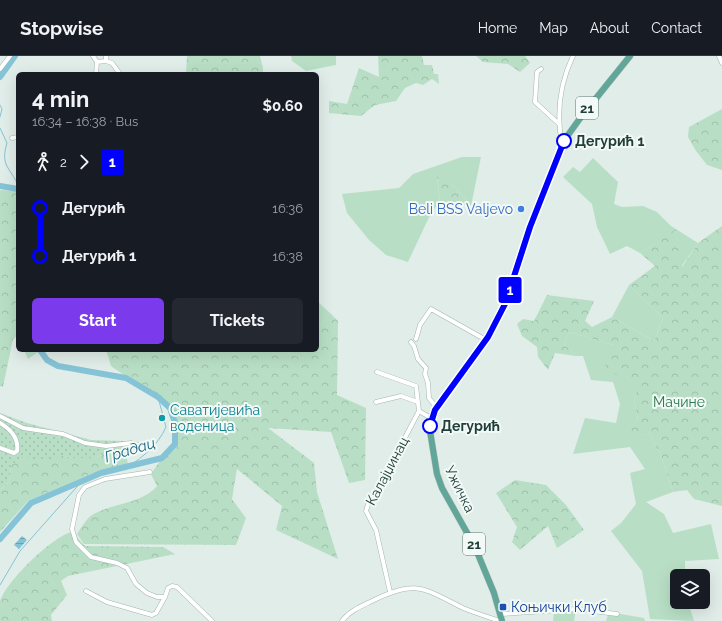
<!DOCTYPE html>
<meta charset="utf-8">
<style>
:root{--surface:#171b24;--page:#242831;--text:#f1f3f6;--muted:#9ea1a6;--line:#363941;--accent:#7c3aed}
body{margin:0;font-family:Raleway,sans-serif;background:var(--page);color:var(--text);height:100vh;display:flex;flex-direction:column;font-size:15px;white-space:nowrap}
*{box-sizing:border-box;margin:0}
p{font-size:13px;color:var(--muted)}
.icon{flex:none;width:22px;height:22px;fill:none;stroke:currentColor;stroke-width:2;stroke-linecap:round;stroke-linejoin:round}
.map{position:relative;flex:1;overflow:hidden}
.panel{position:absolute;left:16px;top:16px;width:303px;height:280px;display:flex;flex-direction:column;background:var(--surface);border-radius:6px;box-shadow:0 4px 16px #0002}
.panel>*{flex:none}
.badge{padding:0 8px;border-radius:3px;font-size:14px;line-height:26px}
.fabs{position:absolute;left:670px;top:513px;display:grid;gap:8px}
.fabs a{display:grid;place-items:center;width:40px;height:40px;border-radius:6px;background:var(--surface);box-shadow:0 4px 16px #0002;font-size:20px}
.map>.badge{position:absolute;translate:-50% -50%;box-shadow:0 0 0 2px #fff}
.legs{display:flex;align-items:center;gap:6px;height:44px;padding:0 16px;font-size:13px}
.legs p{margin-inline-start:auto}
.overview{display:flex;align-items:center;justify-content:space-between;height:68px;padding:0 16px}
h1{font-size:22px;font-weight:700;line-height:30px}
.action{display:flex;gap:8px;margin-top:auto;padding:8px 16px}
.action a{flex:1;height:46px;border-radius:6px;background:var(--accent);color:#fff;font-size:16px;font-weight:700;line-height:46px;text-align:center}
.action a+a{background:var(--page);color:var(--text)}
ul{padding:0 16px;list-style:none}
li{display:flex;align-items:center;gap:14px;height:48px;font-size:15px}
li i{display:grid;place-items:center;width:6px;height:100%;margin:0 5px;background:currentColor}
li i::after{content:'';width:10px;height:10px;margin:-5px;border:3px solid;border-radius:50%;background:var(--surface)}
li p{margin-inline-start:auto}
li:first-child i{background:linear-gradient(#0000 50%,currentColor 0)}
li:last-child i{background:linear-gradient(currentColor 50%,#0000 0)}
header{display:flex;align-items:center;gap:24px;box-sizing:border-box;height:56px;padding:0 20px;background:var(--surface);border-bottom:1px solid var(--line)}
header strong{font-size:19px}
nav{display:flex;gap:22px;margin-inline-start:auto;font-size:14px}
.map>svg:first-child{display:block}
</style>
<header>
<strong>Stopwise</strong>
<nav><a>Home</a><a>Map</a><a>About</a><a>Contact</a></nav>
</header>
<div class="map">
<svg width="722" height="565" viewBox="0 0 722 565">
<defs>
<pattern id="forest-crowns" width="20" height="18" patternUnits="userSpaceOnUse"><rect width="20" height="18" fill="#b8dfc6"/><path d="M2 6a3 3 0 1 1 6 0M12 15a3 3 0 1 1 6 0" fill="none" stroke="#9ec0ab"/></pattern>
<pattern id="garden-dots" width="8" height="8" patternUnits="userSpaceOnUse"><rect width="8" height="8" fill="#b8dfc6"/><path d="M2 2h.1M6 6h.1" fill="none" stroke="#9ec0ab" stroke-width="1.8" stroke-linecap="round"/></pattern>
<pattern id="water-rules" width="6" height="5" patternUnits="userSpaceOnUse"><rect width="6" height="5" fill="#85c3d6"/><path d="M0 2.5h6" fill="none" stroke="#6ca0af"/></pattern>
</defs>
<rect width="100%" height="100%" fill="#e1ede8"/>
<!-- grass -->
<path fill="#b8dfc6" d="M291 0H336V9L306 15 292 5Z
M462 101H481L471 150 453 129 437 121 440 146 431 157 408 206 386 199 369 184 347 157 342 138 399 132 413 118Z
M593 102 618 126 614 148 622 151 643 150 657 156 671 170 698 187 681 211 676 174 640 197 627 190 610 198 597 171 592 148 563 121 573 111 580 116Z
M629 229 663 262 654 285 612 261Z
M317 245 330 257 317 275Z
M569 276 613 289 642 324 634 344 638 364 630 390 649 377 661 400 673 436 646 446 664 458 673 477 711 468 719 503 685 505V520H677V546H688L694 565 650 563 642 515 611 475 621 467 636 448 630 417 645 413 630 391 573 398 585 362 616 367 620 348 613 326 591 324 583 300H576L564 288Z
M280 294H307L303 303Z
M576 553 574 565H553L554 554Z
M609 556 644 562 645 565H606Z"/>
<!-- forest -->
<path fill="url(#forest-crowns)" d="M187 0H260L263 12V18H186Z
M378 0H422L424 9H432L434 18H438L439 28 432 23 423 29 416 27 405 32 396 45 375 49 361 60 329 57V45L347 48 359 12 379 21Z
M476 0H525L530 7 520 16 508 8 483 6Z
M722 53V114L707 109 696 95 688 81 689 71Z
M437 120 453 129 471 150 440 146Z
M0 134 18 135V282L17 280 13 283 3 331 0 330Z
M722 170V450L694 443 687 434 673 436 661 400 649 377 630 391 628 370 638 364 634 344 641 324 606 316 605 301 613 289 569 276 564 288 576 300 555 297 548 314 538 301 537 291 522 280 517 268 523 263 534 265 547 239 594 245 585 265 592 271 612 261 654 285 663 262 629 229 655 210 640 197 676 173 682 211 698 187Z
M330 257 338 265 337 339 366 352 365 424 349 427 331 376 268 372 314 407 317 436 338 503 276 474 282 450 237 413 232 443 246 462 236 489 84 488 77 478C81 472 86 463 92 459 112 447 142 448 157 430L151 418 162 402 175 388C175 381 177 373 175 366 170 341 130 325 111 310L106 294H280L303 303 307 294H317V275Z
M24 294H41L28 303Z
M107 397 126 399 128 408 91 418 28 445 0 476V433C12 429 10 420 11 409L24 399H61L73 402H95Z
M515 424 546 429 566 449 584 474 557 492 548 470 520 494 512 486 517 471 496 437Z
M72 476 85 490 163 491 175 498 68 520 61 525 67 539 51 559 52 565H0C0 559 0 552 0 546 4 527 54 479 72 476Z"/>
<!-- garden -->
<path fill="url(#garden-dots)" d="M0 357 27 367 91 384 124 385 126 399 107 397 95 402H73L61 399C50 408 36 405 24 400L11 409C10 420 12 429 0 433Z"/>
<!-- water -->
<path fill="url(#water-rules)" d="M22 480 27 484 19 493 14 489Z"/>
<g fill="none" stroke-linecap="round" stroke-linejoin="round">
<!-- stream -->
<path stroke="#85c3d6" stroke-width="1" d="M0 49 2 53 0 61
M0 72 7 87C0 110 10 111 18 129
M128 411C144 400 158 389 166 371L158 341
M0 529 20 495 83 424"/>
<!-- river -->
<path stroke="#85c3d6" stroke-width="6" d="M0 21 15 0
M0 130 18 133
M0 483 31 447 101 417 162 402 175 388V367L170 352 158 341 126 322 58 310 47 304 40 294"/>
<!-- street casing -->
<g stroke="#a3b5b0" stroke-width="5">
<path id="street" d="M93 0 97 6 96 18
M719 0 722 7
M106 5 112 7 120 18
M97 6 106 5V0
M0 13 10 0
M541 13 537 16 535 46 558 67
M12 82 18 81
M562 89C556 57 559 29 573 0
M416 283 420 269 431 253 486 284
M411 286 414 290 418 303 426 312 425 318 428 327 429 342 436 351
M377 316 416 330 419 355
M376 346 401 340 418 346
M0 360 23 372 63 378 85 387 106 390 131 387 138 389 142 393
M0 367C10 373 19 382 17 395L14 397 0 392
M150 416 105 423 85 431 79 439 72 473 76 486 91 501 117 507 127 512 136 528 147 537 157 541H165L168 532 172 530 177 531 212 565
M86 535 107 546 152 559 156 557 165 541
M390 536 376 474 366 455 369 445 380 429 419 355 431 362
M501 558 576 553 617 558
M342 565C349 555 362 550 372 545 416 523 423 532 463 552 475 557 488 561 500 565"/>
</g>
<!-- primary casing -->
<g stroke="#c1c9c8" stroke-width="7">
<path id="primary" d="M502 565 494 537 475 491 442 432 437 418 430 375 431 362 436 351 486 284 505 249 530 171 563 86 581 61 630 0"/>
</g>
<!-- street -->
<use href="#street" stroke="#fff" stroke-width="4"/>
<!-- primary -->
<use href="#primary" stroke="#62a599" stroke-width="6"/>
</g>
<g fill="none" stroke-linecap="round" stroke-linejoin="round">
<!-- line-1 casing -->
<g stroke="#fff" stroke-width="9">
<path id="line-1" d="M430 370 435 354 488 281 505 248 530 171 564 85"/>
</g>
<!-- line-1 -->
<use href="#line-1" stroke="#00f" stroke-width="6"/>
</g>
<!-- markers -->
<g fill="#fff" stroke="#00f" stroke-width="2">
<circle cx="564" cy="85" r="7"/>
<circle cx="430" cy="370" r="7"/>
</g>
<circle fill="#3f7fe0" stroke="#f2f9f6" stroke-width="1.5" cx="521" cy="153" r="4"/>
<circle fill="#0f9aa8" stroke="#f2f9f6" stroke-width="1.5" cx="162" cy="362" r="4"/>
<rect fill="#1a4fb4" stroke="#f2f9f6" stroke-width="1.5" x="499" y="547" width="8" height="8" rx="2"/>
<g text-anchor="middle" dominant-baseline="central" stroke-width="4" stroke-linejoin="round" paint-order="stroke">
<!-- shield labels -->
<g fill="#f2f9f6" stroke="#5f7772" stroke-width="1">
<rect x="576" y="41" width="22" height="22" rx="3"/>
<rect x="463" y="477" width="22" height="22" rx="3"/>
</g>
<g font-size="13" font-weight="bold" fill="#203f39">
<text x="587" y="52">21</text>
<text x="474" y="488">21</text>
</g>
<!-- stop labels -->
<g font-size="14" font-weight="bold" fill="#203f39" stroke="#f2f9f6" text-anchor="start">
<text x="575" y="85">Дегурић 1</text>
<text x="441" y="370">Дегурић</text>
</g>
<!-- shop labels -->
<g font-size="14" fill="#366cbe" stroke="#f2f9f6" text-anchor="end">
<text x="513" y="153">Beli BSS Valjevo</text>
</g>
<!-- park labels -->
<g font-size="14" fill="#27784d" stroke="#f2f9f6">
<text x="679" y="346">Мачине</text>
</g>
<!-- culture labels -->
<g font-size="14" fill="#0d838f" stroke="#f2f9f6" text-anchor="start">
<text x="170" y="354">Саватијевића<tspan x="170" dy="16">воденица</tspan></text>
</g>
<!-- street labels -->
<g font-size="14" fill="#203f39" stroke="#f2f9f6">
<text transform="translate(387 415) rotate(-62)">Калајџинац</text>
<text transform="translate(460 433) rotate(64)">Ужичка</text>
</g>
<!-- transit labels -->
<g font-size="14" fill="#164399" stroke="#f2f9f6" text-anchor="start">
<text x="511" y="551">Коњички Клуб</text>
</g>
<!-- water labels -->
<g font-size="15" font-style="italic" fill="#16657f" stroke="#f2f9f6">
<text transform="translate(130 394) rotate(-17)">Градац</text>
</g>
</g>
</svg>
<div class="fabs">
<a><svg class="icon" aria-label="layers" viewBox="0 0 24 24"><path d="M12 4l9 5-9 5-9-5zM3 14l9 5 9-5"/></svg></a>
</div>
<b class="badge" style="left:510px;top:234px;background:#00f;color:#fff">1</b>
<section class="panel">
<div class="overview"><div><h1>4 min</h1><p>16:34 – 16:38 · Bus</p></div><b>$0.60</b></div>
<div class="legs"><svg class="icon" aria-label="walk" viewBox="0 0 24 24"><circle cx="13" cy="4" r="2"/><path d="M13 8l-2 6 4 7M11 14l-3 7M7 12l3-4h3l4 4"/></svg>2<svg class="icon" aria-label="forward" viewBox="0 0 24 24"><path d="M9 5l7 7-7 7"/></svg><b class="badge" style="background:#00f;color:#fff">1</b></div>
<ul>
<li><i style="color:#00f"></i><b>Дегурић</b><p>16:36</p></li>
<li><i style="color:#00f"></i><b>Дегурић 1</b><p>16:38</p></li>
</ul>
<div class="action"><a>Start</a><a>Tickets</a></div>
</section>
</div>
